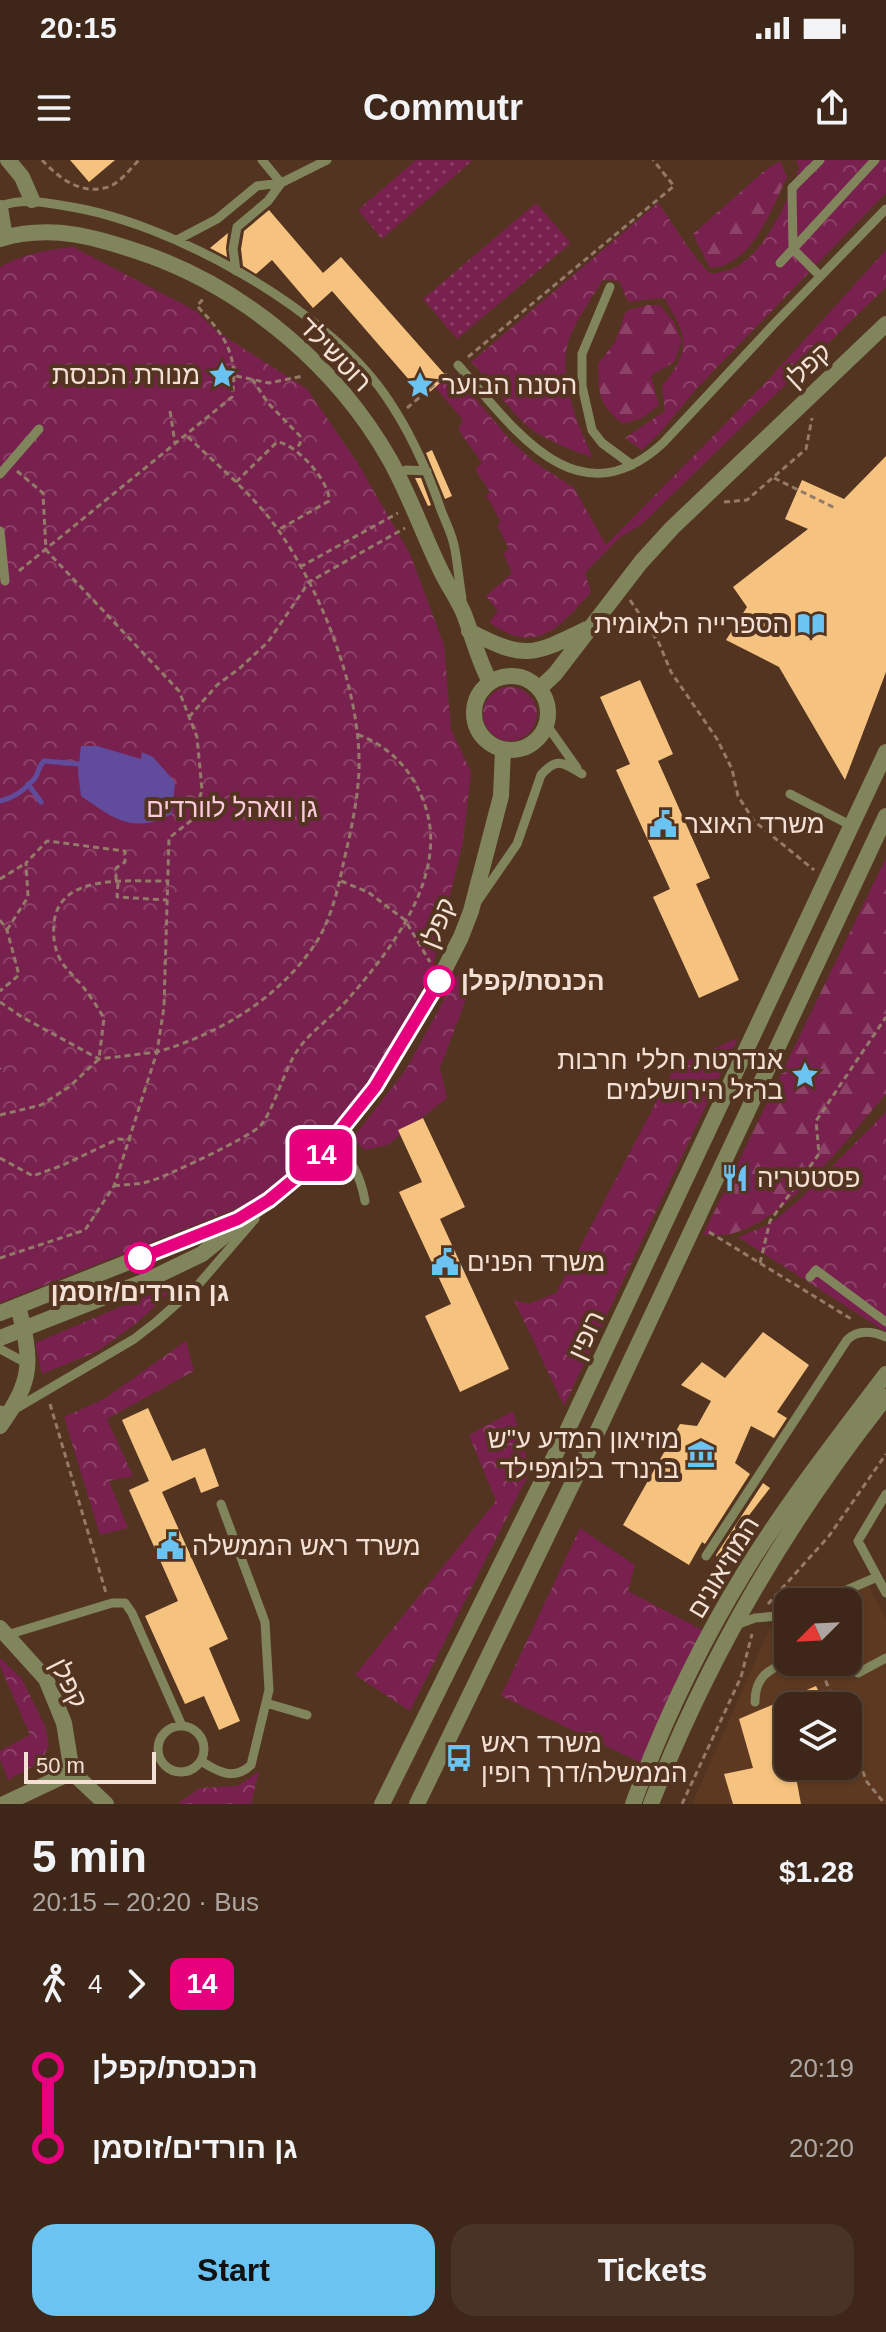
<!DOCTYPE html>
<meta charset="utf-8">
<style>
:root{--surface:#3e2718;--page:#493325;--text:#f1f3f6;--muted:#ada5a2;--line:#574437;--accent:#6ac3f1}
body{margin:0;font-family:Helvetica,Heebo,sans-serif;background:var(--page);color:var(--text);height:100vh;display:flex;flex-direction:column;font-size:30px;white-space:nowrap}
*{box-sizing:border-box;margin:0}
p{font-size:26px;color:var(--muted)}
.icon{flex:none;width:44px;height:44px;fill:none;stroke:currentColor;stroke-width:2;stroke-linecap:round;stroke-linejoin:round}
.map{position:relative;height:1644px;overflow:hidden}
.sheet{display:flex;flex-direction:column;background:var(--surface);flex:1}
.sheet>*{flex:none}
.badge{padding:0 16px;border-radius:12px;font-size:28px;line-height:52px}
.needle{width:52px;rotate:246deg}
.tools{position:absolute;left:774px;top:1428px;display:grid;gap:16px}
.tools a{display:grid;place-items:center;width:88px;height:88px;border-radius:16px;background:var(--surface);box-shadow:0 2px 6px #0004,0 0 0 2px var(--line);font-size:40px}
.scale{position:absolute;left:24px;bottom:20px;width:132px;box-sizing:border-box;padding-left:8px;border:4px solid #f4e0d4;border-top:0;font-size:22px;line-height:28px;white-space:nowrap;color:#f4e0d4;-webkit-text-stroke:6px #523420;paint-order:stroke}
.map>.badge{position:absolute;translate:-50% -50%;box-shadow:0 0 0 4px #fff}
.legs{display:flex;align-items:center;gap:12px;height:88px;padding:0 32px;font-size:26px}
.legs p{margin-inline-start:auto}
.summary{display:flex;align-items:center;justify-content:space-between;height:136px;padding:0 32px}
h1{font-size:44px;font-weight:700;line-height:60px}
.primary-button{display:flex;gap:16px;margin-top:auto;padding:16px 32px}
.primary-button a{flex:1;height:92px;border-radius:24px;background:var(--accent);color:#111;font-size:32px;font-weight:700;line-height:92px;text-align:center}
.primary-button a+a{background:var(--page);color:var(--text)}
ul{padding:0 32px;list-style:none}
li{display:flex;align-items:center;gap:28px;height:80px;font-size:30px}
li i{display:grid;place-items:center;width:12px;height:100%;margin:0 10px;background:currentColor}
li i::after{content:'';width:20px;height:20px;margin:-10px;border:6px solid;border-radius:50%;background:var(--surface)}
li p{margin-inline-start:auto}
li:first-child i{background:linear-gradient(#0000 50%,currentColor 0)}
li:last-child i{background:linear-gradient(currentColor 50%,#0000 0)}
.status{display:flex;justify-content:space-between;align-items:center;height:56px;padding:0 40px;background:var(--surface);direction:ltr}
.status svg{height:22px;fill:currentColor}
header{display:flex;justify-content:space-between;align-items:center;height:104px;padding:0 32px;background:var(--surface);font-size:36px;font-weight:700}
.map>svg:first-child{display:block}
</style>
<div class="status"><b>20:15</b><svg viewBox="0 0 49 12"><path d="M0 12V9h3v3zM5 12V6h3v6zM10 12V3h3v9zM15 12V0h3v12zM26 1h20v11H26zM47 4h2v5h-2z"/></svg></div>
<header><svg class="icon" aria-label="menu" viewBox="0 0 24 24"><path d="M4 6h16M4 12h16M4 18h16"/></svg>Commutr<svg class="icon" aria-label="share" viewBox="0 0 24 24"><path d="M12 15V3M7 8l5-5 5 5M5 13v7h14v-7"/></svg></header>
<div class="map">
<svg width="886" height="1644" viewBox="0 0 886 1644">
<defs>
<pattern id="grass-dots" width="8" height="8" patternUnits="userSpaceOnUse" patternTransform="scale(2)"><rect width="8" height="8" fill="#78214e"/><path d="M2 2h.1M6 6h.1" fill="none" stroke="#8c4167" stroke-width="1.8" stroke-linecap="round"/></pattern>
<pattern id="forest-firs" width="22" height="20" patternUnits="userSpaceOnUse" patternTransform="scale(2)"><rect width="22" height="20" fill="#78214e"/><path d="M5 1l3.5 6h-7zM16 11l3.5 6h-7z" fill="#8c4167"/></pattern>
<pattern id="park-crowns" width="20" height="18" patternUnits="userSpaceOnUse" patternTransform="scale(2)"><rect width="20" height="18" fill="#78214e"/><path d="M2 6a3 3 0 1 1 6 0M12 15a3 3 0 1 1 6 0" fill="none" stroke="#8c4167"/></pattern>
</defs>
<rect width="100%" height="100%" fill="#523420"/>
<!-- built -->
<path fill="#5e3921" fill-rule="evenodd" d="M867 1423 886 1459V1644H692L769 1470 788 1461V1502H848V1442H827ZM788 1546H848V1606H788Z"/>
<!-- grass -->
<path fill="url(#grass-dots)" d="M416 0H473L382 79 358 50Z
M536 43 571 83 457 179 423 139Z"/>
<!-- forest -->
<path fill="url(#forest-firs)" d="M780 1 787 17C771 50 752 106 710 108L693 74 763 12Z
M647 145H660L674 162 682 182 674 202 651 216 659 245 642 258 623 264C598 244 599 235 598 204L615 182 626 151Z
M886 698V934C848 977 790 1058 734 1073 725 1076 713 1075 703 1075Z"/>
<!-- park -->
<path fill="url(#park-crowns)" d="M796 0H886V33L697 228 660 273 642 290 625 278 665 251 662 226C692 188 688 178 664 138L628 142 619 121 603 120C593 136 581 153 573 170 553 209 576 261 593 298 570 289 543 280 525 264 505 245 491 221 471 202L658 43C673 63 694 100 711 114 719 112 729 111 736 107 766 91 789 39 799 8Z
M73 87 196 151 216 171 307 229 357 302 410 394 444 485 451 569 471 612 463 682 431 813 375 913 320 985 263 1038 0 1143V107C24 94 46 90 73 87Z
M886 90V127L641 365 619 378 585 413 591 432C561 467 535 497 489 462L498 451 486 436 512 413 503 393 509 389 497 365 501 362 486 335 490 332 475 309 482 303 458 269 463 260 435 227 454 213 510 280 534 302 574 328 606 385 768 220Z
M483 554a27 27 0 1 1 54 0a27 27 0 1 1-54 0Z
M460 811 473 821 440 908 447 938 388 985 365 990 352 979 405 911Z
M738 878 564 1246 514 1140 529 1144 556 1133 675 906Z
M886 952V1172L738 1077 770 1064 799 1040Z
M182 1121 138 1162 98 1191 42 1214 35 1183Z
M186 1181 194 1211 107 1259 133 1316 109 1321 128 1368 100 1375 64 1257 104 1239Z
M513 1251 530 1311 410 1551 355 1515 496 1341 469 1275Z
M580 1368 635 1405 628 1431 704 1471 641 1603 501 1536Z
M0 1498 22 1519 45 1566 49 1585 41 1602 8 1620 0 1599V1591L30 1575 0 1506Z
M259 1611 251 1644H177L200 1628 238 1626Z"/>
<!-- water -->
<path fill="#604b9d" d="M81 586H97L141 599 142 592 153 597 175 622 172 654C133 675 113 658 81 636L78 612Z"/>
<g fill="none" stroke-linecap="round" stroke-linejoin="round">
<!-- stream -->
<path stroke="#604b9d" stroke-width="5" d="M28 624 41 642
M0 641C13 638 26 629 35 618 39 612 38 607 44 601L79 604"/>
</g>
<!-- building -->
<path fill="#f6c27f" d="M70 0H115L89 22Z
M269 50 323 113 341 97 447 217 424 237 332 131 313 148 272 100 256 114 243 106 241 89 244 71Z
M228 73 226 88 227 97 210 88Z
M432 290 452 336 445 339 426 293Z
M886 296V512L845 620 779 507 726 480 747 447 733 427 808 369 785 359 802 320 844 339Z
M415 318H421L431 345 428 346Z
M640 520 673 594 658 601 710 718 696 724 739 820 699 838 653 737 670 729 616 610 630 604 600 537Z
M423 958 465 1047 440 1059 509 1209 460 1232 425 1156 451 1144 399 1032 422 1022 398 970Z
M763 1172 809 1205 777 1252 787 1258 774 1278 751 1266 735 1303 750 1314 705 1384 702 1382 689 1405 623 1365 680 1264 697 1266 711 1241 681 1225 702 1202 725 1218Z
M148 1248 172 1301 205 1288 219 1326 201 1333 195 1317 162 1332 228 1479 209 1488 240 1561 219 1570 204 1536 185 1544 145 1456 178 1441 129 1330 149 1321 122 1260Z
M763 1323 770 1328 717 1397 716 1395Z
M816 1526 826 1546H788V1606H794L801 1644H733L724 1614 753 1608 739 1559Z"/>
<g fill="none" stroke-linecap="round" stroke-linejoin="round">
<!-- path -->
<path stroke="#947a69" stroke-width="3" stroke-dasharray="6 4" stroke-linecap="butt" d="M42 0C58 17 79 34 104 28 118 26 130 9 139 0
M468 197 674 26 653 0
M236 216 269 223 303 216
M252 219 268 243 300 276V284L295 289
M407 248 447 214
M170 251 175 283
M774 318 835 348
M236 322 277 282C296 283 331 323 329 341L278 370
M724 342 747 340 806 289 812 258
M300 407 398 353
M19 411 232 237C239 196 225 175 197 146L204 138
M630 440 659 483 671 512 717 579 732 609 738 636 754 661 814 710
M189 557 217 525 240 508 268 482 309 422 405 368
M0 719 26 703
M341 721 368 732 405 760 430 802
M118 723 117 737 167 740
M0 760 7 770 19 815 0 831
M7 770 28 737 26 703 47 681 125 691V702L116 708V723
M0 842 22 857 99 899 157 892 164 847 169 678 193 659 202 630 197 577 179 531 46 390 43 333 17 311
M0 908V909
M0 955 41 945 69 927 99 899 104 858C98 848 91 837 84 828 76 818 66 810 60 799 54 788 53 776 54 763 59 712 131 722 168 721
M0 998 33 1016 63 1005 118 979 131 980
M114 1026C126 1024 139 1025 150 1021 168 1016 247 978 259 967 271 957 285 908 297 891 311 870 332 858 348 839 393 788 452 711 423 640 411 608 388 586 357 574
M709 1072 853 1160
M0 1098 85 1070 114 1026 157 892C218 874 273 842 311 790 329 766 337 734 343 705 351 670 360 633 359 597 357 522 321 432 279 371 254 335 217 305 186 275
M760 1103 770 1061 819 994 816 961 886 857
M50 1244 106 1433
M768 1444 829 1376 886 1294
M818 1502 836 1546
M848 1574 867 1622 885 1644
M682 1644 741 1517 752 1474"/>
<!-- service -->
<path stroke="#81855c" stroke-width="9" d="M262 0 281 23
M820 0 792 28 793 89 820 116
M0 46C23 38 42 42 66 46 170 62 324 147 385 235 410 271 427 309 441 350 446 363 453 376 455 390 458 406 459 422 462 438
M177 80 217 59 257 26 281 23 327 0
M780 103 875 0
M236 111 233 89 237 67 268 41 281 23
M610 127 582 194V226L592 270 602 283 632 305
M458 205C513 267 576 363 663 283L775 163 886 49
M396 313 406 310 427 311
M0 314 39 269
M0 371 5 421
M546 564 577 608
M790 634 852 666
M477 742 517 684 541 615C557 596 564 603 582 614
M333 981C352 1002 360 1013 365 1041
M810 1117 816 1110 886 1162
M0 1189 28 1204
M0 1250 10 1252 134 1179 156 1162 198 1125 255 1059
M886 1334 858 1381 886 1433
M706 1396 847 1180C858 1169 872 1171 886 1177
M819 1442 877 1417
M736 1465 755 1458 788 1455
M7 1475 112 1443H125L132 1453 182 1566
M858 1513 886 1498
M755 1542C755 1517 768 1510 788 1501
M266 1543 307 1555
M158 1589a23 23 0 1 1 46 0a23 23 0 1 1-46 0Z
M201 1601C218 1612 234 1621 251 1605L269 1530 265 1462 221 1344"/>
<!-- minor -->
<path stroke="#81855c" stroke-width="16" d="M8 0 22 17 32 40
M0 48 5 77
M0 1266C34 1219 32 1201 18 1146
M0 1468 46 1519 64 1563 72 1612 106 1644
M4 1644 72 1612"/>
<!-- tertiary -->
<path stroke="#81855c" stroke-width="16" d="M0 79C52 63 99 78 148 95 248 131 338 208 390 300 410 336 423 374 441 411 448 426 458 439 464 454 473 477 478 500 490 522
M469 471C525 500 532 496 587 469
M474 553a37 37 0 1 1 74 0a37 37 0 1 1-74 0Z
M539 529 555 514 641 402 672 368 886 164
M0 1153 237 1059
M0 1178 148 1120 202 1094 315 1002 375 927 435 828 461 777 471 751 501 636 503 589
M382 1644 568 1269 886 592
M417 1644 593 1281 886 656
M633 1644C662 1565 700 1485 744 1413 786 1344 837 1279 886 1214
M651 1644C709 1495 787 1362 886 1237"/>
</g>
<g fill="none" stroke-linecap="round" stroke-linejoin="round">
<!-- line-1 casing -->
<g stroke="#fff" stroke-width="18">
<path id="line-1" d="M140 1098 238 1059 269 1040 315 1002 375 927 439 821"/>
</g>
<!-- line-1 -->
<use href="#line-1" stroke="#e6007e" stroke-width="12"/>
</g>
<!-- icons -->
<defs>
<g id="sight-bare" transform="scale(2.16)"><path d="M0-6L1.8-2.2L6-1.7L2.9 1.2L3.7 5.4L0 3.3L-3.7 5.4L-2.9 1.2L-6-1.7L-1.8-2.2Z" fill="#6ac3f1" stroke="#523420" stroke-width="2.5" paint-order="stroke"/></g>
<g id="library-bare" transform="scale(2.16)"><path d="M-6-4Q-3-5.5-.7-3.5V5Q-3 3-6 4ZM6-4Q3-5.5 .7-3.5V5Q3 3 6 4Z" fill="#6ac3f1" stroke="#523420" stroke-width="2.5" paint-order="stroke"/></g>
<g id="civic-bare" transform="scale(2.16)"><path d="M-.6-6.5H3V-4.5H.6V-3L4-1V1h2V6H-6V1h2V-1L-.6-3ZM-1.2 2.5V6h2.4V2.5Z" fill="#6ac3f1" stroke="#523420" stroke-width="2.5" paint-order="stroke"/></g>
<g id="restaurant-bare" transform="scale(2.16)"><path d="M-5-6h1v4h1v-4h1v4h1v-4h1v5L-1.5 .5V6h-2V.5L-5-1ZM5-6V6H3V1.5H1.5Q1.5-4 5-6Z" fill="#6ac3f1" stroke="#523420" stroke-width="2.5" paint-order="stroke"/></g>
<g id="museum-bare" transform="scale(2.16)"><path d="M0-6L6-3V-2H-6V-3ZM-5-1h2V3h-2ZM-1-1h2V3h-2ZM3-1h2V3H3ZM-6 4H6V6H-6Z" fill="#6ac3f1" stroke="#523420" stroke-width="2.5" paint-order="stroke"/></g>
<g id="bus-bare" transform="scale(2.16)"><path d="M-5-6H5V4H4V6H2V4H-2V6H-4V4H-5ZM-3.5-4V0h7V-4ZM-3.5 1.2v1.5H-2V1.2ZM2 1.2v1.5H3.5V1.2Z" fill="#6ac3f1" stroke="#523420" stroke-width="2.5" paint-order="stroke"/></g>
</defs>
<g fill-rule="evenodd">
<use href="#sight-bare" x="222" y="215"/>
<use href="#sight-bare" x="420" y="225"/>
<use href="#library-bare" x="811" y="464"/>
<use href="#civic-bare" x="663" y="664"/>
<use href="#sight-bare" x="805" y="915"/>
<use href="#restaurant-bare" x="735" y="1018"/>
<use href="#civic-bare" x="445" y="1102"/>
<use href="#museum-bare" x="701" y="1294"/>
<use href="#civic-bare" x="170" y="1386"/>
<use href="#bus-bare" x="459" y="1598"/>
</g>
<!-- markers -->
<g fill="#fff" stroke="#e6007e" stroke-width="4">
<circle cx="439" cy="821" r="14"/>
<circle cx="140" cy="1098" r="14"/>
</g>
<g text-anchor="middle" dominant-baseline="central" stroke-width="8" stroke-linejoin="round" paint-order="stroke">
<!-- street labels -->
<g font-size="26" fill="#f4e0d4" stroke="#523420">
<text transform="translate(335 194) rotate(46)">רוטשילד</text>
<text transform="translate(808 205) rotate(-43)">קפלן</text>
<text transform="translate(438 763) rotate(-68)">קפלן</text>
<text transform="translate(586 1175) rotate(-65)">רופין</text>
<text transform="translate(723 1407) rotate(-59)">המוזיאונים</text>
<text transform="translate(69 1523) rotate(63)">קפלן</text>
</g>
<!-- poi labels -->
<g font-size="26" fill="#f4e0d4" stroke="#523420" text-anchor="start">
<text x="200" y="215" text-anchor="end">מנורת הכנסת</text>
<text x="442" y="225">הסנה הבוער</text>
<text x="789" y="464" text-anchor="end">הספרייה הלאומית</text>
<text x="685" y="664">משרד האוצר</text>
<text x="783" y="900" text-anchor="end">אנדרטת חללי חרבות<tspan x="783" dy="30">ברזל הירושלמים</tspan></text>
<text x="757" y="1018">פסטטריה</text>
<text x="467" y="1102">משרד הפנים</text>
<text x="679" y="1279" text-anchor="end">מוזיאון המדע ע"ש<tspan x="679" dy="30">ברנרד בלומפילד</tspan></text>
<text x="192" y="1386">משרד ראש הממשלה</text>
<text x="481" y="1583">משרד ראש<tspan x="481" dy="30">הממשלה/דרך רופין</tspan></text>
</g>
<!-- park labels -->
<g font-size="26" fill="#fcc9dd" stroke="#523420">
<text x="232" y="648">גן וואהל לוורדים</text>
</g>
<!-- stop labels -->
<g font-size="26" font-weight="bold" fill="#f4e0d4" stroke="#523420" text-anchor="start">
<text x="461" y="821">הכנסת/קפלן</text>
<text x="140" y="1132" text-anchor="middle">גן הורדים/זוסמן</text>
</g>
</g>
</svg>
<div class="tools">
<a><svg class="needle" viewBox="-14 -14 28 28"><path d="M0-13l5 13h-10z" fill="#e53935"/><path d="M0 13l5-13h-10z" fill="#ada5a2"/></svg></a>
<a><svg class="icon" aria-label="layers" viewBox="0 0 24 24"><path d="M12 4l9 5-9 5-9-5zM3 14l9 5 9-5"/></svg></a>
</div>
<div class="scale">50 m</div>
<b class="badge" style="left:321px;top:995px;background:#e6007e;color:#fff">14</b>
</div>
<section class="sheet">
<div class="summary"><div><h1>5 min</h1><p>20:15 – 20:20 · Bus</p></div><b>$1.28</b></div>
<div class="legs"><svg class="icon" aria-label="walk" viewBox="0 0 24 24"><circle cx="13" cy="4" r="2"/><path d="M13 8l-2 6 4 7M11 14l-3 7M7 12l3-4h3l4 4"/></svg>4<svg class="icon" aria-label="forward" viewBox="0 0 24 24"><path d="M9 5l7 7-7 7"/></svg><b class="badge" style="background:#e6007e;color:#fff">14</b></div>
<ul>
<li><i style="color:#e6007e"></i><b>הכנסת/קפלן</b><p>20:19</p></li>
<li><i style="color:#e6007e"></i><b>גן הורדים/זוסמן</b><p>20:20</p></li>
</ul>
<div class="primary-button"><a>Start</a><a>Tickets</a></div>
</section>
